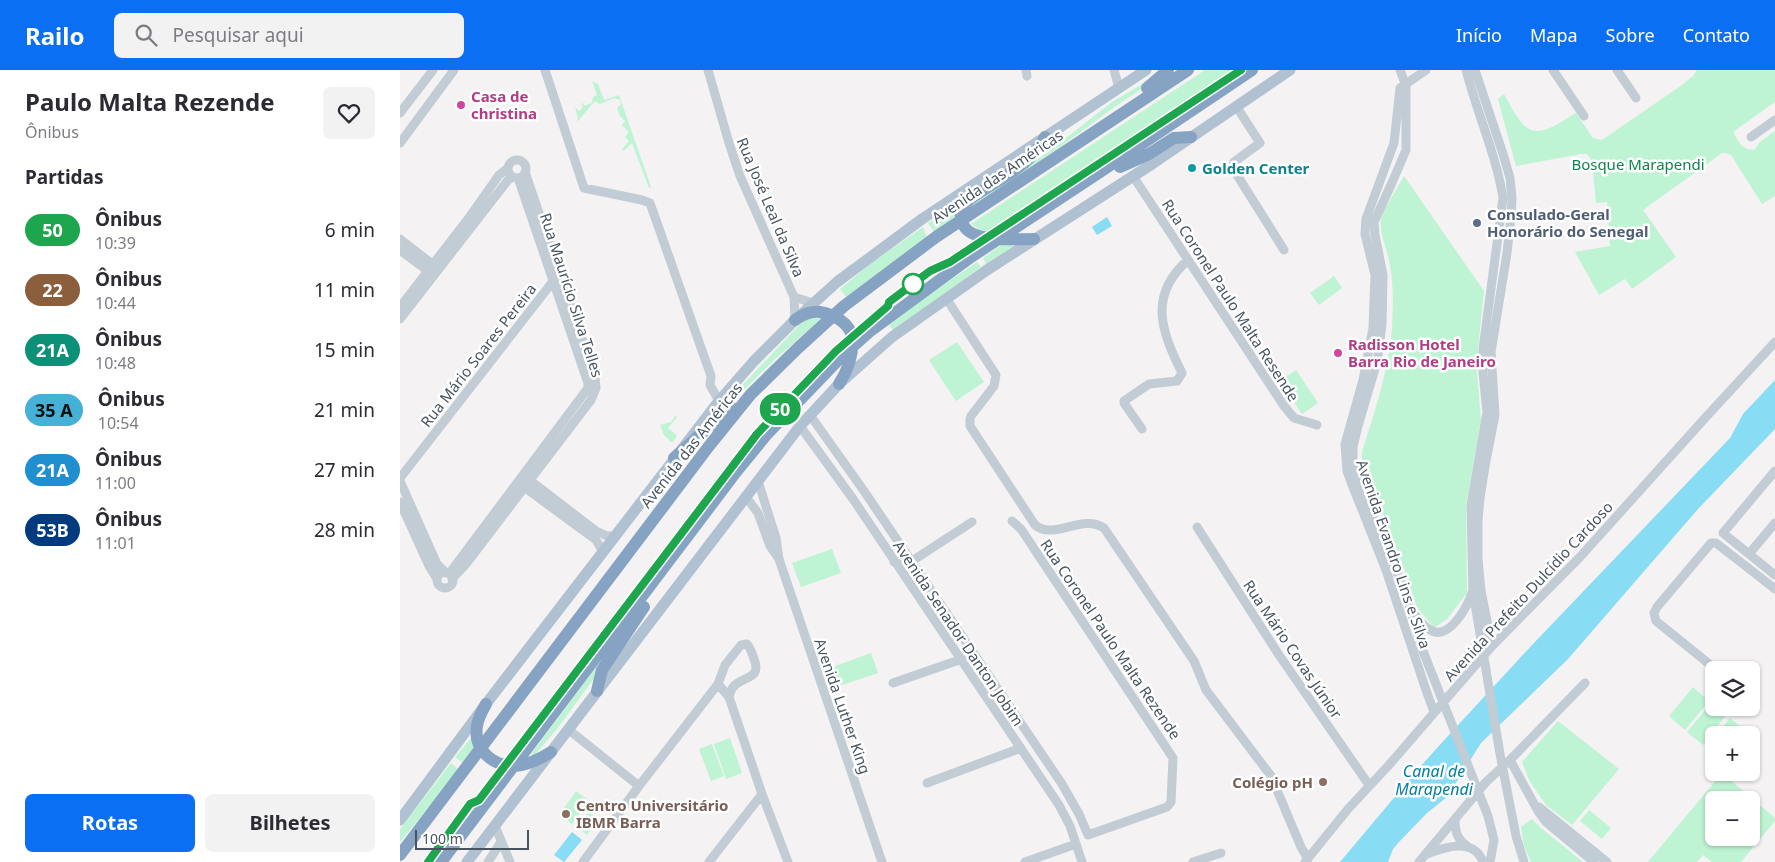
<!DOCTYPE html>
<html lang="pt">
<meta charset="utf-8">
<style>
:root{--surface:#fff;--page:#f2f2f3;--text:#2b2b33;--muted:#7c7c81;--accent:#0b6ff4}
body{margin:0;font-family:"Noto Sans",sans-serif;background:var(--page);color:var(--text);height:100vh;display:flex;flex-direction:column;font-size:19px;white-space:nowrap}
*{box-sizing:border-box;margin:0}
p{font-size:16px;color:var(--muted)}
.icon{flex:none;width:28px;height:28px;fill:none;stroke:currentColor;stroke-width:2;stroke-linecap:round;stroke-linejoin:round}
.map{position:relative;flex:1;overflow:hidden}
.sheet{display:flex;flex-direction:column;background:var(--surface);width:400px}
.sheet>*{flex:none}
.badge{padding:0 10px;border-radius:16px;font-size:18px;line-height:32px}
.tools{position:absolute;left:1305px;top:591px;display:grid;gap:10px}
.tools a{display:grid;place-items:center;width:55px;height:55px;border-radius:8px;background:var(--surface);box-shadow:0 1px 4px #0004;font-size:25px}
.scale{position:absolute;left:15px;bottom:12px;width:114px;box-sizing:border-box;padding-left:5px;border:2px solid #485561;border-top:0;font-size:14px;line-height:18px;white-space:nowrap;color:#485561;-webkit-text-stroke:4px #fff;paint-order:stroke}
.map>.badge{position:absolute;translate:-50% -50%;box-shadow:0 0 0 2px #fff}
h2{padding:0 25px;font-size:19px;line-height:45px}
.round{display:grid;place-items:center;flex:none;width:52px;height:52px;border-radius:8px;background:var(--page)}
.summary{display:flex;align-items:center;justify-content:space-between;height:85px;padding:0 25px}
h1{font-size:24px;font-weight:700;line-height:38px}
.cta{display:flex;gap:10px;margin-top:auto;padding:10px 25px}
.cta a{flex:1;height:58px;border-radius:8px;background:var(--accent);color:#fff;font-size:20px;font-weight:700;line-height:58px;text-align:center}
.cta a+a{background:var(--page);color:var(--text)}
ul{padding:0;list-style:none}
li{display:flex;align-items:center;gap:15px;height:60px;padding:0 25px}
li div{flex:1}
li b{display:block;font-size:19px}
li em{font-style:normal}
li .badge{min-width:55px;font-weight:700;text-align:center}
header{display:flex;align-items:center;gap:30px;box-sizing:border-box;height:70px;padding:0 25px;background:var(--accent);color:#fff}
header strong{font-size:24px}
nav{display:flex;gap:28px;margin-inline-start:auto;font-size:18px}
.search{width:350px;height:45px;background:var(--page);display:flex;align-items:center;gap:12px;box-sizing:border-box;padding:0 18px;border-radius:8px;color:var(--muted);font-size:19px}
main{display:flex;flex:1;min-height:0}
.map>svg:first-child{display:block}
</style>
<header>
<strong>Railo</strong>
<div class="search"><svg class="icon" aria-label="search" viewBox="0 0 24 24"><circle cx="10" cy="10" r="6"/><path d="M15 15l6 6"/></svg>Pesquisar aqui</div>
<nav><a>Início</a><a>Mapa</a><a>Sobre</a><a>Contato</a></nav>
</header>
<main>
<section class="sheet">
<div class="summary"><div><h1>Paulo Malta Rezende</h1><p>Ônibus</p></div><a class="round"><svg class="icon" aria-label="heart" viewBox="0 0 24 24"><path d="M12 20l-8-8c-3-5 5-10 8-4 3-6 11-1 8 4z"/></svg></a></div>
<h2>Partidas</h2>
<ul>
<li><span class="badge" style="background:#1da64d;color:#fff">50</span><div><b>Ônibus</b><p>10:39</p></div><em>6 min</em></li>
<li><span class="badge" style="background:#8b5e3c;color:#fff">22</span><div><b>Ônibus</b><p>10:44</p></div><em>11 min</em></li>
<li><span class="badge" style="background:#0c9179;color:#fff">21A</span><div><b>Ônibus</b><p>10:48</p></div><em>15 min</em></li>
<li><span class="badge" style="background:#46b1d7;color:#111">35 A</span><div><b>Ônibus</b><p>10:54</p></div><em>21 min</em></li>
<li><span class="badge" style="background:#1f8fcf;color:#fff">21A</span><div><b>Ônibus</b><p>11:00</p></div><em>27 min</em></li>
<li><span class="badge" style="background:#003b80;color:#fff">53B</span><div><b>Ônibus</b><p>11:01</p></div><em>28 min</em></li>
</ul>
<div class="cta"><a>Rotas</a><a>Bilhetes</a></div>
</section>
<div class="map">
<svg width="1375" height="792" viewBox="0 0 1375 792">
<rect width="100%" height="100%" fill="#f4f2f2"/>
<!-- green -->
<path fill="#bef3d3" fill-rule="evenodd" d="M805 0H835L591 162 580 160 571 154Z
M1297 0H1375V32L1333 62C1338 71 1342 80 1354 80L1360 72 1375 61V126L1362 134 1331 85 1326 83H1322L1243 140 1276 187 1232 219 1225 209 1199 225 1175 182 1210 176 1207 132 1196 133 1192 91 1187 84H1181L1116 96 1098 29 1104 24C1109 33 1118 51 1126 57 1141 69 1163 50 1176 43L1193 68 1202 70 1282 15 1293 6Z
M762 2C746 18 728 27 709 41 664 75 617 107 570 138L574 131 648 82 712 32Z
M192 11 198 14 204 30 219 25 251 117 249 118 232 73 224 81 222 79 229 71 225 67 229 62 222 55 225 51 220 46 217 38 221 34 220 30 214 28 200 34 195 31 177 52 178 48 175 37 179 41 183 37 181 34 183 33 184 36 192 33 193 27 197 25Z
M1004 106 1084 221 1078 278 1077 303 1081 350 1066 435 1067 523 1047 549 1034 558 1017 537 1013 527 1002 493 962 392V382C975 341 988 302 992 259 993 237 994 213 989 191 987 178 979 163 981 149 982 142 1000 114 1004 106Z
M561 131 556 147 534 162 528 153Z
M523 157 527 167 446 227 440 219 473 192Z
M603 174 616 175 586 194 583 188Z
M577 192 581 197 493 260 489 255 524 228Z
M934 206 942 218 919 235 910 223Z
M422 248 373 291 319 345 317 342 405 249Z
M557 272 584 312 556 331 529 290Z
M896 300 918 333 902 344 880 311Z
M275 346 277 347 268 358 277 366 272 373 264 365 260 355 271 352Z
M432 479 441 503 401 517 392 493Z
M233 548 201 599 157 659 133 687 131 684Z
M471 583 478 603 439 616 433 597Z
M1293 617 1309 631 1285 660 1269 646Z
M1312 632 1314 638H1319L1327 644 1303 675 1287 662Z
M1330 648 1345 660 1341 665H1316Z
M1158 651 1219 699 1172 755 1146 735 1129 710 1122 692Z
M73 666 77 677 64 694 55 687Z
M330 668 342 703 326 709 314 674Z
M312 674 324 706 311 711 299 679Z
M51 693 59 700 0 772V759Z
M1322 703 1375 748V751L1341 792H1312L1303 785 1297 792H1248ZM1314 730H1351V768H1314Z
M176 721 189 731 172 754 160 744Z
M1189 740 1211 758 1202 769 1180 751Z
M189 742 199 748 187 765 177 757Z
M1132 749 1141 758 1183 792H1131L1124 776 1121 757Z"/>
<!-- water -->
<path fill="#88dcf4" d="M707 147 712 156 697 165 692 157Z
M1375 310V359L1298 439 1168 589 1081 673 1047 727 1027 743 999 772 993 779 988 792H940L1019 698 1047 667 1133 574 1330 368 1343 344Z
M172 762 182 770 164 792 154 785Z"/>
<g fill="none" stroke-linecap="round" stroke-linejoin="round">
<!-- minor -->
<path stroke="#c2ccd4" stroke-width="9" d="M145 0 184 118 242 130 250 133 311 306 310 315 319 331
M308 0 329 73 340 106 394 227 395 250
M626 0 627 6
M714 0 719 18
M1000 0 1006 16V80L991 115 974 152 975 165 983 205 982 255 977 292 958 356 953 377V392L954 402 962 421 1005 521 1021 576 1088 746 1094 770 1090 792
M1026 0 1000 18 994 73 966 149 965 164 975 205 973 258 963 310 945 374 947 401 951 412 986 500 1027 623 1034 642
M1066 0C1077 43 1096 84 1103 128L1083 279V303L1087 342 1071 435 1073 522 1100 684 1116 766 1124 792
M1075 0 1103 84 1110 108 1112 128 1111 147 1107 183 1091 282 1095 345 1085 396 1080 428 1078 450V489L1081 521 1092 576
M1153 0 1184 46
M1217 0 1236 28
M836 36 860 73 834 92 832 97 884 180
M0 43 33 0
M1351 67 1375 50
M0 73 54 0
M108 99a9 9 0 1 1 18 0a9 9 0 1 1-18 0Z
M733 106 884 336 894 348 917 355
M0 169 36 197
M0 180 32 204
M394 227 413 233
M546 228 596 305 594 316 571 346 570 349V356L635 455C654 471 682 443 704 458L794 591 806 620 871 706 901 777 908 789
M0 237 68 149 99 105 108 98
M0 249 108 110 113 107
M410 345 464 421 662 714 679 744 688 765 767 737 771 732 773 688 621 459 612 451
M400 356 453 429 659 735 670 756 682 792
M742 359 724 333V331L749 314 777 311 782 303C761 261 748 225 788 190
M1375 401 1323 463 1375 505
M0 408 154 210 156 209
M127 408 196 461 207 466H215
M0 411 37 494 46 503
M358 411 376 468 379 489
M120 414 196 470 203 482
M346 427 358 443 370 476 379 489 383 501 482 792
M0 432 29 496 37 509
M797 457 879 585 969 715
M1349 484 1375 453
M494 492 512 491 572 452
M37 510a8 8 0 1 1 16 0a8 8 0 1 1-16 0Z
M49 504 188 318V313L118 108
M52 509 66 494 191 330 196 318 195 307 125 102
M1015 545C1020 551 1025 558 1032 561 1050 569 1067 537 1072 523
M1308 593 1256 551 1254 543 1257 537 1311 473H1316L1375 519
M493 613 562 589
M318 614 329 627 362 724 388 792
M169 660 239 716
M1110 690 1138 741 1146 752 1194 792
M527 713 621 678
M1139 737 1207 792
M1055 749C1055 762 1057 769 1067 776
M95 756 110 792
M1027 784C1045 777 1074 767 1083 792
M88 792 101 772
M183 792 239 716 318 614 325 595 341 575 347 574C351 579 352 583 354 589 362 609 344 606 334 616 331 619 330 623 329 627
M309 792 362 724
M625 792 676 774
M793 792 821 783
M905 792 948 739 989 695 1092 576 1180 487 1306 347 1375 272
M1019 792 1086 712 1110 690 1185 613"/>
<!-- major -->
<path stroke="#b0c1d2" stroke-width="11" d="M0 750 86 634 319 331 354 291 395 250 437 212 522 149 746 0
M67 792 400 356 439 314 492 267 587 200 752 94 890 0"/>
<!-- highway -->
<path stroke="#86a3c3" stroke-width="12" d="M747 18 768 0
M720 97 749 84 774 68 791 67
M634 169C616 169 570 173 563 154 560 148 560 141 564 135 569 129 576 125 582 121 605 106 633 93 645 67
M395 250C402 245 411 241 420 242 433 244 450 253 452 267 454 285 448 300 439 314
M274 388 331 337
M197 621 202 600 244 537
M86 634C82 641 78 648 77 656 73 679 92 696 115 696 128 695 140 689 151 682
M0 785 309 376 351 324 398 278 444 236 536 167 788 0
M41 792 336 402 367 364 441 287 469 262 571 187 703 100 852 0"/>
</g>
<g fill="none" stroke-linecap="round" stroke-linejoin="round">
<!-- line casing -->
<g stroke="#fff" stroke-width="11">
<path id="line" d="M28 792 70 734 79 730 357 364 436 281 488 236 489 232 530 201 550 192 841 0"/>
</g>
<!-- line -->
<use href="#line" stroke="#1da64d" stroke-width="8"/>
</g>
<!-- markers -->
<g fill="#d1479c" stroke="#fff" stroke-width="2">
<circle cx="61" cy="35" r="5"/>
<circle cx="938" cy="283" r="5"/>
</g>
<circle fill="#0f9aa8" stroke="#fff" stroke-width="2" cx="792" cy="98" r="5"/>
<circle fill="#5c6f8a" stroke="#fff" stroke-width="2" cx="1077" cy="153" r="5"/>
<circle fill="#fff" stroke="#1da64d" stroke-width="2.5" cx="513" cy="214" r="10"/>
<g fill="#8d6e63" stroke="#fff" stroke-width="2">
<circle cx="923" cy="712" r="5"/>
<circle cx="166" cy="744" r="5"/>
</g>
<g text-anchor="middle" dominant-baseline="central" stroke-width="5" stroke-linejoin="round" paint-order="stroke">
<!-- hotel labels -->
<g font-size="15" font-weight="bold" fill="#b23c85" stroke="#fff" text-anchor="start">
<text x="71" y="26">Casa de<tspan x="71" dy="17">christina</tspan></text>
<text x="948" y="274">Radisson Hotel<tspan x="948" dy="17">Barra Rio de Janeiro</tspan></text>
</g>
<!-- park labels -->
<g font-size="15" fill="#10854b" stroke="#fff">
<text x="1238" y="94">Bosque Marapendi</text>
</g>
<!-- culture labels -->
<g font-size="15" font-weight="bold" fill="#0d838f" stroke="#fff" text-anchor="start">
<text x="802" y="98">Golden Center</text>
</g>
<!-- street labels -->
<g font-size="15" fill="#485561" stroke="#fff">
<text transform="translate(597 106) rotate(-34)">Avenida das Américas</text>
<text transform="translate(371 137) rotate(67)">Rua José Leal da Silva</text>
<text transform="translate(172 225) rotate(72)">Rua Maurício Silva Telles</text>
<text transform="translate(831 230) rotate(57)">Rua Coronel Paulo Malta Resende</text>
<text transform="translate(78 285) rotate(-52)">Rua Mário Soares Pereira</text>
<text transform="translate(291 375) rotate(-52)">Avenida das Américas</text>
<text transform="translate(994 484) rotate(71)">Avenida Evandro Lins e Silva</text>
<text transform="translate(1128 521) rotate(-47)">Avenida Prefeito Dulcídio Cardoso</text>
<text transform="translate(559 563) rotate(56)">Avenida Senador Danton Jobim</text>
<text transform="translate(711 569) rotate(56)">Rua Coronel Paulo Malta Rezende</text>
<text transform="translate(893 579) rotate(56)">Rua Mário Covas Júnior</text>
<text transform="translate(443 636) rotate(71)">Avenida Luther King</text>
</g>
<!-- service labels -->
<g font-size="15" font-weight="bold" fill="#4e5e75" stroke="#fff" text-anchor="start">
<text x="1087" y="144">Consulado-Geral<tspan x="1087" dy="17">Honorário do Senegal</tspan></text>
</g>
<!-- education labels -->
<g font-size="15" font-weight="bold" fill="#785e54" stroke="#fff" text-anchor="end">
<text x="913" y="712">Colégio pH</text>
<text x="176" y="735" text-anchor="start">Centro Universitário<tspan x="176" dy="17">IBMR Barra</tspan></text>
</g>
<!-- water labels -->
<g font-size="16" font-style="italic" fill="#037fa2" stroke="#fff">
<text x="1034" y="701">Canal de<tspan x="1034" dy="18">Marapendi</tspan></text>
</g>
</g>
</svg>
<div class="tools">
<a><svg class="icon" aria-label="layers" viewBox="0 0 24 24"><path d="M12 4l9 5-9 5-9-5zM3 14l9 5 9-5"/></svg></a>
<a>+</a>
<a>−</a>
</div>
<div class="scale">100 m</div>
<b class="badge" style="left:380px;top:339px;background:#1da64d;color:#fff">50</b>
</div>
</main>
